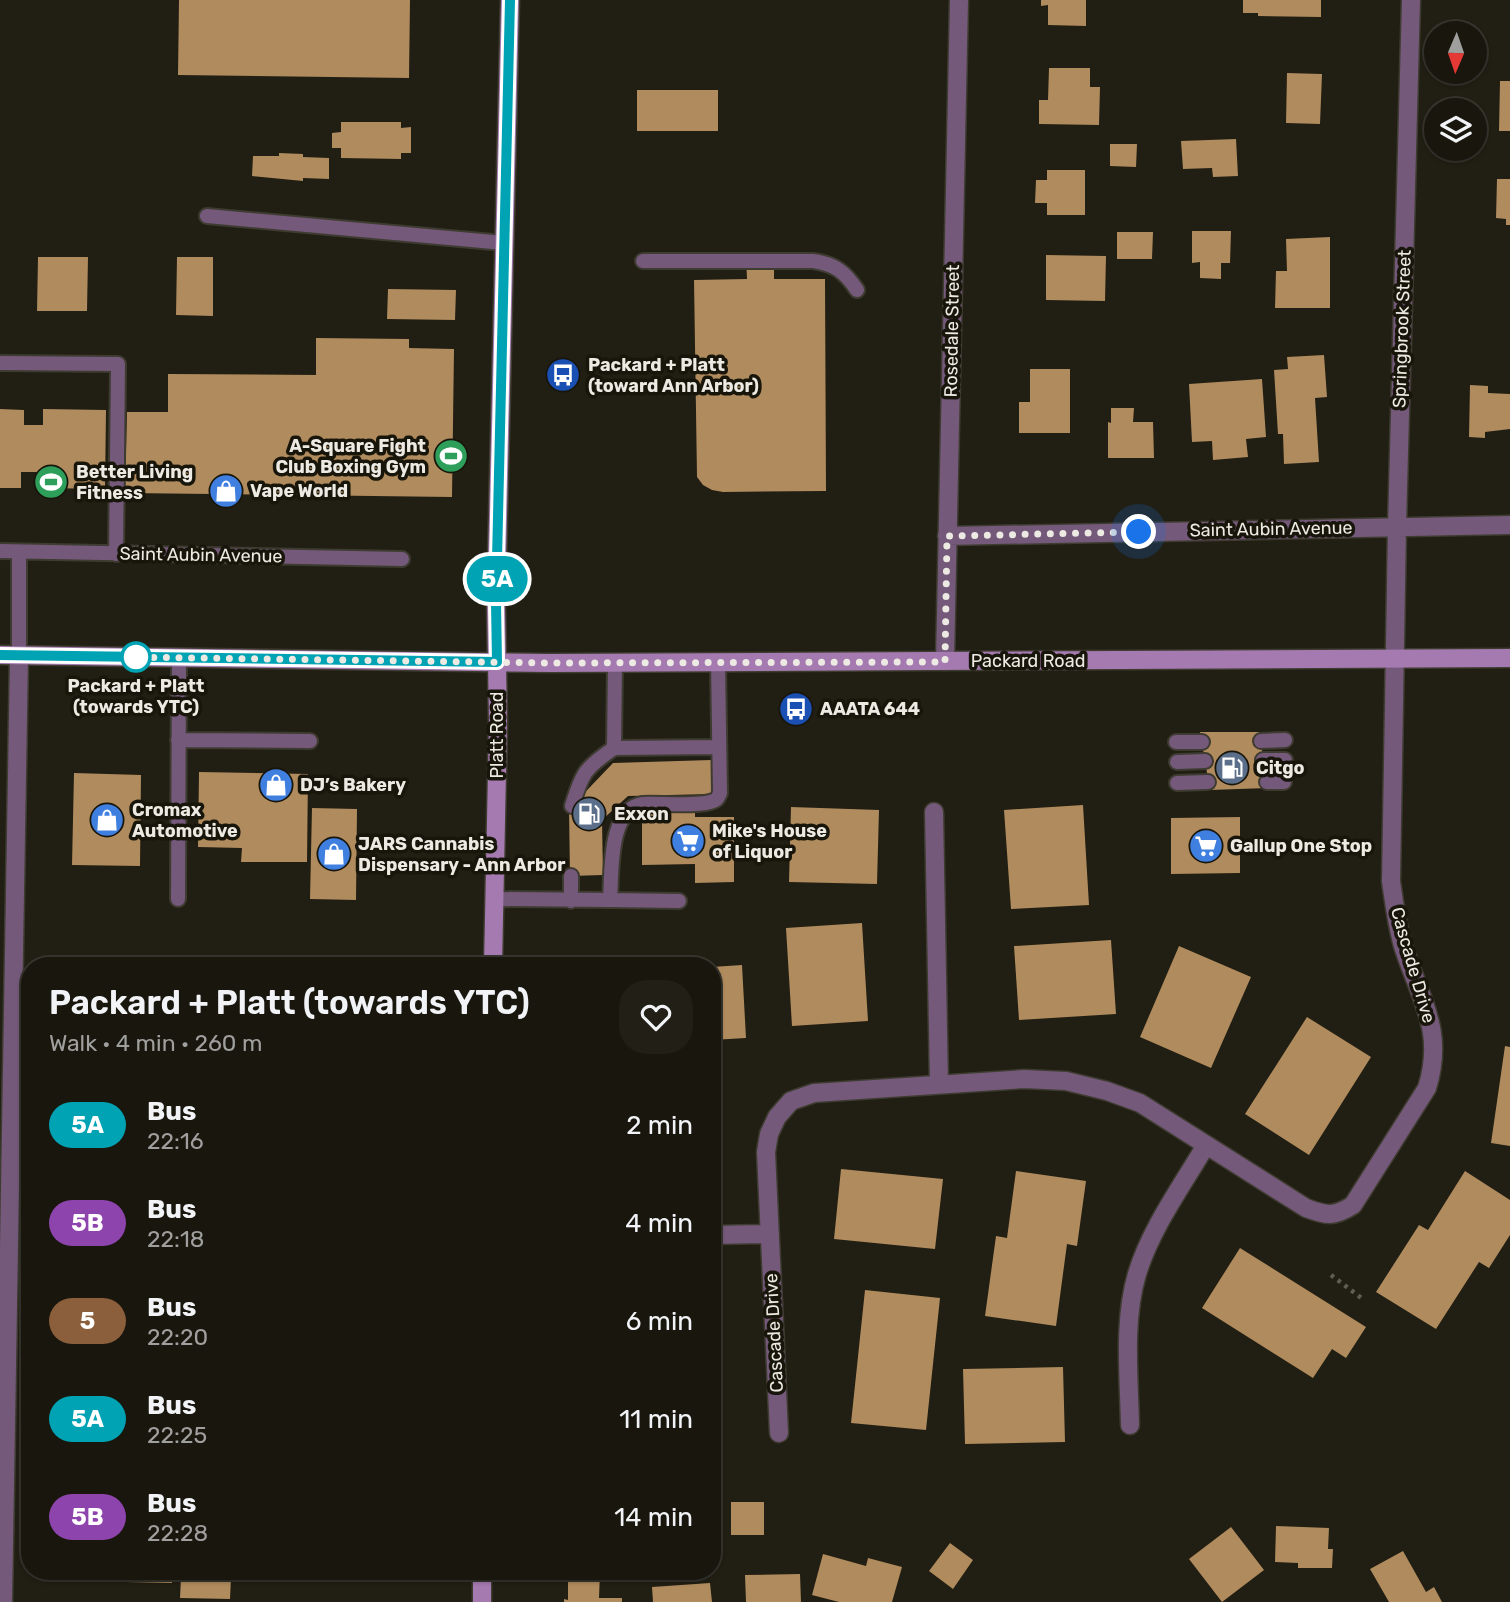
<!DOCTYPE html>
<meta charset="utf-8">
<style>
:root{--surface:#19160e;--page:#221f17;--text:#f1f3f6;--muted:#9f9f9e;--line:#37352e}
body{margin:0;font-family:Rubik,sans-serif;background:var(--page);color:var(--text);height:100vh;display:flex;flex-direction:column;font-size:26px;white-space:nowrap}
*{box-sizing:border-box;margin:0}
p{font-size:23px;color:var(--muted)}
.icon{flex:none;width:38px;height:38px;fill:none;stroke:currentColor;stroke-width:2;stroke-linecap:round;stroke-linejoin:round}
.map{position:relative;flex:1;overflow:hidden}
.details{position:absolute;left:21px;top:957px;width:700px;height:623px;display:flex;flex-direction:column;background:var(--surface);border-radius:28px;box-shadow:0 2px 5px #0004,0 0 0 2px var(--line)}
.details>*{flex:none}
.badge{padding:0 14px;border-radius:23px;font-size:24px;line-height:46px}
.needle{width:46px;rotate:182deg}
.controls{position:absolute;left:1424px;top:21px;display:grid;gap:14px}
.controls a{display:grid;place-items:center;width:63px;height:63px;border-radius:50%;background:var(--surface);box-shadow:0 2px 5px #0004,0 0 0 2px var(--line);font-size:35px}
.you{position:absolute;width:35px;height:35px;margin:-18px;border:5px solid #fff;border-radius:50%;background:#1a73e8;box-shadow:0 0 0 10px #1a73e833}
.map>.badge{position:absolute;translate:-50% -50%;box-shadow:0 0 0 4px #fff}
.round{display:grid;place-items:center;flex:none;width:74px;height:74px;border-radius:28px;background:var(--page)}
.overview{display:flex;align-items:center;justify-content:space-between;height:119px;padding:0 28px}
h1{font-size:33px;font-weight:600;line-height:52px}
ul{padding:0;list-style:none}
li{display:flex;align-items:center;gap:21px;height:98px;padding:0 28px}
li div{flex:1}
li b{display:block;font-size:26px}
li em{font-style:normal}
li .badge{min-width:77px;font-weight:700;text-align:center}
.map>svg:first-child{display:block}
</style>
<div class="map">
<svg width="1510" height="1602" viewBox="0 0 1510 1602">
<rect width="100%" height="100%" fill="#211e13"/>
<!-- building -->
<path fill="#b08b5d" d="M179 0H410L409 78 178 75Z
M1041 0H1086V26L1048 25V5L1041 6Z
M1243 0H1321V17L1258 16V13H1243Z
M1049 68H1090V87H1100L1099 125 1039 124V100H1048Z
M1287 73 1322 74 1320 124 1286 123Z
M1500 81H1510V131H1499Z
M637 90H718V131H637Z
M341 122H401V128L411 127V153H401V159L341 158V148H332V133L341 132Z
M1236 139 1238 176 1213 177 1212 168 1183 169 1181 141Z
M1110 144H1137L1136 167 1110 166Z
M279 153 303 154V157L329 158V179L303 178V181L252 176 253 156H279Z
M1047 170H1085V215H1047V203H1035L1036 180H1047Z
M1497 179H1510V225H1506V219L1496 218Z
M1192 231H1231L1230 263H1221V279L1200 278V262L1192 263Z
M1117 232H1153L1152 259H1117Z
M1330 237V308H1275L1276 271H1287L1286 239Z
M746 255H774V279H825L826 491 723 492 712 490 703 485 697 477 694 280 747 279Z
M1046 255 1106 256 1105 301 1046 300Z
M38 257H88L87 311H37Z
M177 257H213V316L176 315Z
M388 289 456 290 455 320 387 319Z
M316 338 409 339V348L454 349 452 497 125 493 127 412H168V374L316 375Z
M1324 355 1327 397 1315 398 1319 462 1284 464 1283 434H1278L1274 370 1288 369 1287 357Z
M1030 369H1070V433H1019V402H1030Z
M1262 379 1266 437 1246 439 1248 457 1213 460 1212 441 1192 442 1189 384Z
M1470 385 1488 386V393L1510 394V429L1485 432V438L1469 437Z
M1111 408H1134L1133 422H1153L1154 458H1108V422L1111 423Z
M0 409 24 410V425H43V409L106 410 105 489 43 488V472H21V488H0Z
M1200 732H1259L1268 788 1210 790Z
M711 760 712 794 628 796 602 820 603 875 570 876 569 809 613 763Z
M199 772 308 774 307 862H241L242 848 198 847Z
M74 773 141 775 140 866 72 865Z
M1083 805 1089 905 1011 909 1004 810Z
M791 807 879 810 877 884 789 882Z
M312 808 357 809 356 900 310 899Z
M642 813H695V817H734V882L695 883V864L642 865Z
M1240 817V873L1171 874V818Z
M862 923 868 1021 792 1026 786 928Z
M1111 940 1116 1014 1019 1020 1014 946Z
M1179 946 1251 977 1211 1068 1140 1037Z
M742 965 746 1038 712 1040V967Z
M1307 1017 1371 1057 1309 1155 1245 1114Z
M1505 1046 1510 1047V1146L1491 1143Z
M712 1132H714L717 1169 712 1170Z
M841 1169 943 1179 935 1249 834 1239Z
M1016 1171 1086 1181 1077 1246 1067 1244 1056 1326 985 1316 996 1236 1007 1238Z
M1465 1171 1510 1200V1235L1489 1268 1479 1262 1436 1329 1376 1292 1419 1225 1428 1230Z
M1240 1248 1366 1327 1346 1358 1332 1349 1313 1378 1202 1308Z
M865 1290 940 1298 926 1430 851 1423Z
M1063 1367 1065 1442 965 1444 963 1369Z
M731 1502H764V1535H731Z
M1276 1526 1329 1528 1328 1549H1333L1332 1568H1298V1563L1275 1562Z
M1231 1527 1264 1570 1222 1602 1189 1559Z
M950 1543 973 1560 953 1589 929 1571Z
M1403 1551 1426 1592 1434 1587 1442 1602H1389L1370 1569Z
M823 1554 866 1566 868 1558 902 1567 892 1602H839L812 1595Z
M125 1572H172V1583L125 1582Z
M568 1572H600L599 1598H622V1602H564V1599L568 1600Z
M800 1574 801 1602H746L745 1575Z
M181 1577 231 1578 230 1599 180 1598Z
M710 1583 712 1602H653L652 1587Z"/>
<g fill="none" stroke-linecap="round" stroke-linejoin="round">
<!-- service casing -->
<g stroke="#3e3b30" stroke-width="18">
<path id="service" d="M207 216 504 243
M643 261H813C835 264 845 272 857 290
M0 363 118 364 116 554
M0 551 402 559
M19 552V656
M615 663 614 748 719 747
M178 740 310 741
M1261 741 1285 740
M1176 742H1202
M1263 760H1285
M1177 762 1205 761
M1267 782H1284
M1177 783 1208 782
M572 806C582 773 585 768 614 748
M178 899 179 658
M495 899 610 900C612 872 608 809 643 804 660 803 699 807 713 801 718 800 718 797 720 793L718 662
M610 900 679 901
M571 901V876"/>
</g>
<!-- minor casing -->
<g stroke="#3e3b30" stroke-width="21">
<path id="minor" d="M947 536 1510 525
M945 661 959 0
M934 812 939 1084
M712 1235 770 1234
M1130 1425C1129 1376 1123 1321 1137 1274 1151 1228 1182 1186 1206 1145
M779 1433 766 1152 769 1134 777 1117 791 1101 814 1093 1024 1079 1066 1081 1107 1091 1140 1103 1306 1208C1327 1216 1334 1217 1353 1205L1427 1088C1445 1030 1420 999 1403 946 1397 925 1394 903 1391 881L1397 527 1411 0
M3 1602 19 656"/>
</g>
<!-- secondary casing -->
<g stroke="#3e3b30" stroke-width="21">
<path id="secondary" d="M0 655 549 663 1510 658
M493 966 498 723 496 603 510 0
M482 1602V1572"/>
</g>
<!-- path -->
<path stroke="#5f5c52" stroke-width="4.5" stroke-dasharray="3.5 5" stroke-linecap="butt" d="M788 706V721
M1331 1275 1364 1300"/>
<!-- service -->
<use href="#service" stroke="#74597a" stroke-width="14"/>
<!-- minor -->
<use href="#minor" stroke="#74597a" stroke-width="18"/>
<!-- secondary -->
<use href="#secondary" stroke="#a57ab0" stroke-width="18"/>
</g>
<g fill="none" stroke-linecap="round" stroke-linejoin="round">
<!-- line casing -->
<g stroke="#fff" stroke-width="16">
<path id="line" d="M0 655 497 662 496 603 510 0"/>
</g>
<!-- line -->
<use href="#line" stroke="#00a3b4" stroke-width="10"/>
<!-- walk -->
<path stroke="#edeae3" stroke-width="7" stroke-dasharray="0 12.6" d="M136 657H126L549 663 945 662 947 536 1139 532"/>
</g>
<!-- icons -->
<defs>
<g id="bus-disc" transform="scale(1.75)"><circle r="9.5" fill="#1a4fb4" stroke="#18150a"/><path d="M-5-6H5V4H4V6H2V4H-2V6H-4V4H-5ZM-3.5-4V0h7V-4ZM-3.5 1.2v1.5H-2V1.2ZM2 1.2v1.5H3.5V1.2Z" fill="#fff"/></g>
<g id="stadium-disc" transform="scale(1.75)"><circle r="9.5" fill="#2e9e5b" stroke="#18150a"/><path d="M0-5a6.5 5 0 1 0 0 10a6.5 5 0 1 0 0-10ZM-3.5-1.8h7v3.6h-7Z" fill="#fff"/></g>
<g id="shop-disc" transform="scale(1.75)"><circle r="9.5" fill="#3f7fe0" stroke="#18150a"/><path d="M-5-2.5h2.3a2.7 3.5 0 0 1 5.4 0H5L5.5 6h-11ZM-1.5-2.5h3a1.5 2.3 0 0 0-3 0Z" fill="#fff"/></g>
<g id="fuel-disc" transform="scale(1.75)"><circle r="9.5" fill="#5c6f8a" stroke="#18150a"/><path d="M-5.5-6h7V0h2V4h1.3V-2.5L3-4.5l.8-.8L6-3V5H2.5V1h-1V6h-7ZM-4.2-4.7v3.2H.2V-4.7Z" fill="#fff"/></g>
<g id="supermarket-disc" transform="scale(1.75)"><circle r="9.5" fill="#3f7fe0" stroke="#18150a"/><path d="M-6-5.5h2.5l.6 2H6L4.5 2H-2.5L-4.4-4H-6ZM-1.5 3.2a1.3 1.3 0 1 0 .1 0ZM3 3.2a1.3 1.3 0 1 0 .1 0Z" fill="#fff"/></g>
</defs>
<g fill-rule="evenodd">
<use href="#bus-disc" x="563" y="375"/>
<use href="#stadium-disc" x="451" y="456"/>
<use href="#stadium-disc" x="51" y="482"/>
<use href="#shop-disc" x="226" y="491"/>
<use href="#bus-disc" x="796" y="709"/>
<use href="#fuel-disc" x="1232" y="768"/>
<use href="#shop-disc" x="276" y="785"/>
<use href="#fuel-disc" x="589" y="814"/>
<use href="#shop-disc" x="107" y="820"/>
<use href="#supermarket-disc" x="688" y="841"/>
<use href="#supermarket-disc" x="1206" y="846"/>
<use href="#shop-disc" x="334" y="854"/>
</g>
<!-- markers -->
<circle fill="#fff" stroke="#00a3b4" stroke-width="3.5" cx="136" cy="657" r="14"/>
<g text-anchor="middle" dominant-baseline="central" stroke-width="7" stroke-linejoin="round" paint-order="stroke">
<!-- street labels -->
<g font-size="18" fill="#edeae3" stroke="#18150a">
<text transform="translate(1402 329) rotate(-88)">Springbrook Street</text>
<text transform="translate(952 331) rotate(-89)">Rosedale Street</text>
<text transform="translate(1271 529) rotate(-1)">Saint Aubin Avenue</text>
<text transform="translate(201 555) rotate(1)">Saint Aubin Avenue</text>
<text x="1028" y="661">Packard Road</text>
<text transform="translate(497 735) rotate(-90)">Platt Road</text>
<text transform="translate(1413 965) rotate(74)">Cascade Drive</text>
<text transform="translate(774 1333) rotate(-93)">Cascade Drive</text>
</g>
<!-- poi labels -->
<g font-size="18" font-weight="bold" fill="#edeae3" stroke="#18150a" text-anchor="start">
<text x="588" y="365">Packard + Platt<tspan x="588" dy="21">(toward Ann Arbor)</tspan></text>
<text x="426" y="446" text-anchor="end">A-Square Fight<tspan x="426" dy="21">Club Boxing Gym</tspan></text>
<text x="76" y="472">Better Living<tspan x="76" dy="21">Fitness</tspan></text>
<text x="250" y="491">Vape World</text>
<text x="820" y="709">AAATA 644</text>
<text x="1256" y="768">Citgo</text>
<text x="300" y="785">DJ’s Bakery</text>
<text x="132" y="810">Cromax<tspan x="132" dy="21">Automotive</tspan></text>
<text x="614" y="814">Exxon</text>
<text x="712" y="831">Mike's House<tspan x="712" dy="21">of Liquor</tspan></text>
<text x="358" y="844">JARS Cannabis<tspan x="358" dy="21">Dispensary - Ann Arbor</tspan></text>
<text x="1230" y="846">Gallup One Stop</text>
</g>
<!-- stop labels -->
<g font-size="18" font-weight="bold" fill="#edeae3" stroke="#18150a">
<text x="136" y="686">Packard + Platt<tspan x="136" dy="21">(towards YTC)</tspan></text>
</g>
</g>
</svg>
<div class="controls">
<a><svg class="needle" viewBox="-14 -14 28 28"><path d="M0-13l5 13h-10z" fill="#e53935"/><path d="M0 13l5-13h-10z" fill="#9f9f9e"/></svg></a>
<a><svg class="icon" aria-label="layers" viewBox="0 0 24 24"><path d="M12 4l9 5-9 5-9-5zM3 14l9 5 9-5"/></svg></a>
</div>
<div class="you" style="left:1139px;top:532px"></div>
<b class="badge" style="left:497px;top:579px;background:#00a3b4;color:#fff">5A</b>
<section class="details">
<div class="overview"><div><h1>Packard + Platt (towards YTC)</h1><p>Walk · 4 min · 260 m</p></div><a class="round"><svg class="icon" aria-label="heart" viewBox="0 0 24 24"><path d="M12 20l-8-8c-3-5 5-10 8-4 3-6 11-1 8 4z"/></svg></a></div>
<ul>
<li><span class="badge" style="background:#00a3b4;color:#fff">5A</span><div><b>Bus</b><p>22:16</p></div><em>2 min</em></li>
<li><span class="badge" style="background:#8e44ad;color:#fff">5B</span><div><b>Bus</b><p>22:18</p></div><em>4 min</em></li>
<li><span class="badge" style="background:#8b5e3c;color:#fff">5</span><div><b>Bus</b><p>22:20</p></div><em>6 min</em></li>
<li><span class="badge" style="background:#00a3b4;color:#fff">5A</span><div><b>Bus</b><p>22:25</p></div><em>11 min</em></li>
<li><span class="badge" style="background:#8e44ad;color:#fff">5B</span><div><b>Bus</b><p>22:28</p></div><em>14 min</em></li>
</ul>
</section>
</div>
